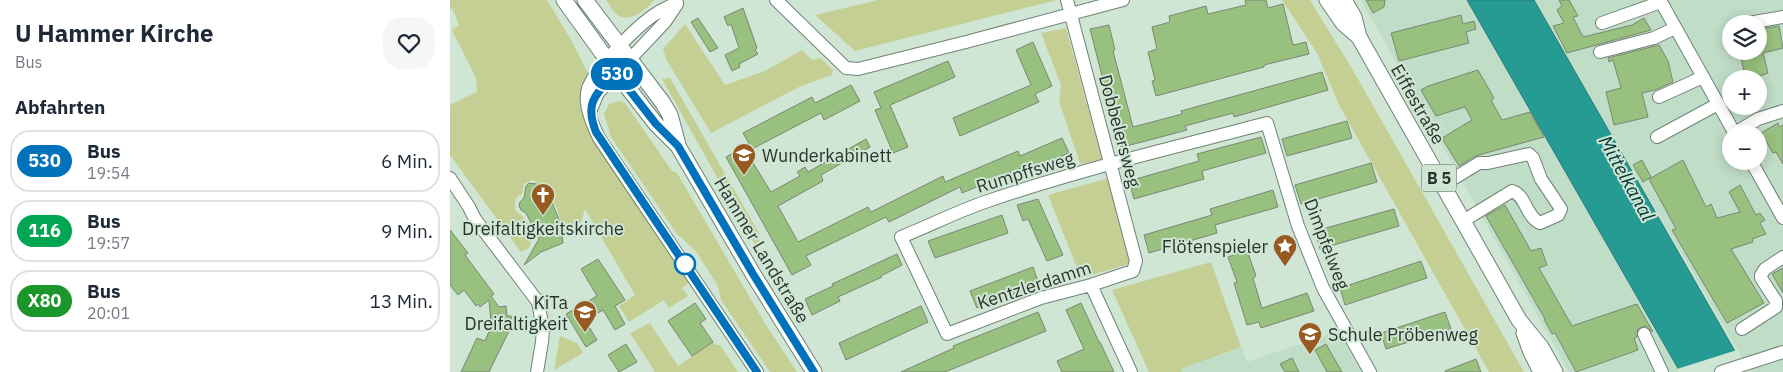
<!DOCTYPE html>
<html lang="de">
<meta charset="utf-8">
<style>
:root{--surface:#fff;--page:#f6f6f7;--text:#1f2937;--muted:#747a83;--line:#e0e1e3}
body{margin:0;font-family:"IBM Plex Sans",sans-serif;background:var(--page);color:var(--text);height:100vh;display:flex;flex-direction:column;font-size:19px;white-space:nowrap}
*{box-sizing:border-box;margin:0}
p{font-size:16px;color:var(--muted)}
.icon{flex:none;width:28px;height:28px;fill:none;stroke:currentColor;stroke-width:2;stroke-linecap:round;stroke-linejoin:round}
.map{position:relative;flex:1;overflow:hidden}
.details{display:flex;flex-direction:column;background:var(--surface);width:450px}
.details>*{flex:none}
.badge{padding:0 10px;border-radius:16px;font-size:18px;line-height:32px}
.buttons{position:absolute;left:1272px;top:15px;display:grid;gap:10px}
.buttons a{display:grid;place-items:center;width:45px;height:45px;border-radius:50%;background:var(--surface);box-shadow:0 2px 12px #0003;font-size:25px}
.map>.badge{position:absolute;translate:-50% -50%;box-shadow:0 0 0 2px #fff}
h2{padding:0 15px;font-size:19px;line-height:45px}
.round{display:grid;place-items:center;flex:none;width:52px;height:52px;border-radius:20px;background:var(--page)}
.overview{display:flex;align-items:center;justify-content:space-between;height:85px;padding:0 15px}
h1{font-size:24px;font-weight:800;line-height:38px}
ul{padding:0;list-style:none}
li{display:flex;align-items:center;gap:15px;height:62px;margin:0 10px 8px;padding:0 5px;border:2px solid var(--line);border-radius:20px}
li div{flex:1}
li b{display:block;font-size:19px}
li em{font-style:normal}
li .badge{min-width:55px;font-weight:700;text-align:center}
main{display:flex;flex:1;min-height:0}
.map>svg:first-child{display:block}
</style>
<main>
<section class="details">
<div class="overview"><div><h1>U Hammer Kirche</h1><p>Bus</p></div><a class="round"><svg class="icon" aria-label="heart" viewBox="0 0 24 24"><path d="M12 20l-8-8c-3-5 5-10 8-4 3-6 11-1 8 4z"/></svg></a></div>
<h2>Abfahrten</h2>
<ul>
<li><span class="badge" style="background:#0072bc;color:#fff">530</span><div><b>Bus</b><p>19:54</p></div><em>6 Min.</em></li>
<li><span class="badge" style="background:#00a651;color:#fff">116</span><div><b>Bus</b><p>19:57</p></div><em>9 Min.</em></li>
<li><span class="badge" style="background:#1a962b;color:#fff">X80</span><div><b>Bus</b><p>20:01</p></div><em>13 Min.</em></li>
</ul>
</section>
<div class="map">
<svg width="1333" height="372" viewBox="0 0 1333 372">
<rect width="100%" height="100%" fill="#d0e6d5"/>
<!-- built -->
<path fill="#c0ddc7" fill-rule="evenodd" d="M911 0H1017L1229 372H1119Z
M1084 0H1333V372H1300ZM1281 24H1309V51H1281ZM1281 79H1309V106H1281ZM1281 134H1309V161H1281Z
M888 331 911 372H732L731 369 791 347 797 362Z"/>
<!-- green -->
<path fill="#c6cf93" d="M0 0H97L120 38 138 73 133 98 132 113 136 126 239 283 232 288 238 296 219 308 214 300 179 322 169 306 185 295 135 209 128 233 114 236C110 216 103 188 82 180L74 184 72 194C65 197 63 204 66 211 68 213 70 214 72 216 81 223 83 239 79 248L71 252 0 155V105L27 92 26 78 2 30 9 25 2 8 0 10Z
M156 0H205C196 9 179 25 166 14 162 10 159 4 156 0Z
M428 0H607L405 51 365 15Z
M832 0H860L904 72 1074 372H1039L889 105 867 53Z
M235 24 275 85 315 71 352 50 362 60 371 58 383 70 382 75 349 87 261 133 216 59 213 49Z
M616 28 652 159 630 164 609 101 611 85 591 33Z
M220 78 309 233 310 246 307 249 212 79Z
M170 101 175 103 222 171 227 173 316 325 347 372H320L271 300 267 284 245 250 227 234 161 137 154 114 159 104Z
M659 178 683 263 631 278 598 195Z
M761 262 791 347 731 369 732 372H699L662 290Z
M200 323 228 366 263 342 266 345H270L288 372H205L180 333Z
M110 336 127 343 133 353 104 370Z"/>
<!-- water -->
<path fill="#259b94" stroke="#267c75" d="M1017 0H1084L1297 372H1230Z"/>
<!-- pier -->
<path fill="#d0e6d5" d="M1287 350 1300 372H1228L1227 369Z"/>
<!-- building -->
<path fill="#98c07e" stroke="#7b8773" d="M795 0H816L818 8 833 4 843 45 856 42 859 54 814 65V67L706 96 702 81 705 80 698 52 707 49 702 27 720 22 719 16 756 6 758 14 796 5Z
M916 0H935L934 7 923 13Z
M1109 0H1119L1128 16 1123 17 1133 37 1182 25 1194 18 1201 30 1117 53 1103 26 1114 23 1107 10 1112 6Z
M293 8 307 48 305 50 308 54 289 64 290 67 282 71 275 55 289 48 281 24 278 26 274 17Z
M1011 15 1013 24 1024 21 1026 29 1016 32 1019 43 949 61 941 33Z
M248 18 268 48 260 52 241 22Z
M659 25 665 50 663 51 683 127 732 114 731 111 872 72 878 90 784 117 783 113 735 126 737 130 673 147 670 146 640 29Z
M1329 26 1333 48 1313 53 1318 73 1302 79H1296L1289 51H1309V29Z
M583 42 602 86 585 94 589 102 510 136 503 118 581 85 566 50Z
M1209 45 1218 61 1223 82 1205 90 1192 93 1198 117 1164 125 1156 92 1171 88 1163 60 1159 62 1158 58Z
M498 61 505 77 440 105 458 147 443 153 425 110 431 108 424 92Z
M1028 70 1044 98 1041 100 1052 120 1080 112 1094 137 1025 156 1009 166 992 138 1022 120 1015 107 986 116 971 90 978 86Z
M401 85 410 101 374 120 371 113 302 149 293 133 362 97 365 103Z
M897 121 902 138 837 156 832 139Z
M1328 123 1329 127 1333 125V164L1326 152 1323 153 1311 133Z
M811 137 816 153 752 171 754 179 684 199 679 181 749 161 747 154Z
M612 138 619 153 576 171 574 167 512 193 510 187 439 222 436 217 356 256 361 265 342 275 276 157 285 152 287 154 295 150 321 192 350 176 347 172 355 167 358 172 416 139 420 147 371 175 373 181 328 206 348 242 418 207 421 212 493 176 495 182 568 151 570 156Z
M1192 160 1201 177 1193 182 1183 165Z
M1233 160 1256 207 1261 204 1267 218 1290 212 1279 192 1290 185 1306 215 1310 213 1315 220 1310 223 1316 234 1302 239 1303 242 1281 249 1314 303 1277 323 1222 230 1226 229 1199 179Z
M921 163 927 182 851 204 845 185Z
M79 183 87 184 92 188 101 200 110 222 113 243 91 252 74 265 89 239 76 213 71 210 69 206 70 202 74 198 76 186Z
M823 190 828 207 765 225 767 233 699 253 694 235 762 215 760 209Z
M588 199 613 255 597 261 578 219 573 221 567 205Z
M1055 205 1081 251 1091 248 1097 265 1089 268 1122 326 1187 304 1203 332 1195 326 1188 329 1187 337 1184 338 1188 350 1126 372 1105 333 1102 334 1094 319H1095L1036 216Z
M944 209 949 226 870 249 865 231Z
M552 215 558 233 485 258 478 241Z
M0 230 18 253 15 255 44 294 41 296 49 307 56 306 57 316H61L62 329H60L39 372H11L27 338 35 341 40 329 39 322H41L39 300 30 307 28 304 26 306 14 290 8 295 0 285Z
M797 250 806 276 803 278 812 308 857 293 864 311 811 328 809 322 797 325 784 283 787 282 778 257Z
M447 254 452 265 431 276 432 277 388 297 390 301 362 315 355 299 383 286 382 284Z
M148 259 175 300 165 306 175 324 165 330 153 310 135 320 147 340 136 347 116 314 147 296 131 269Z
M971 261 977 278 895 305 890 288Z
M583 267 589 284 527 308 520 291Z
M1333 268V293L1322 274Z
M245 303 256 319 250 323 263 342 242 356 218 321Z
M631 303 649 342H650L664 372H612L607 361 634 349 616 310Z
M471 306 478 322 396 360 389 343Z
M588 312 596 331 495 372H451L504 348 503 346Z
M995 312 1001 329 936 349 931 333Z
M176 344 187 362 169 372 158 355Z
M876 344 892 372H877L865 350Z
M842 358 849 372H835L830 364Z
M1026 359 1031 372H995V371Z"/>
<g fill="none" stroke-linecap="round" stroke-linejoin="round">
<!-- minor casing -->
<g stroke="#6f8374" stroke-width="14">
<path id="minor" d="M326 0 396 68 408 69 516 42 673 0
M617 0 686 261 683 271 641 285 591 298 497 334 451 237C479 226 506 212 535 202 627 170 723 148 817 123L848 226 873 288 920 372
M1210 0 1285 134
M227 3C220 6 213 9 207 13 189 24 139 73 137 93 135 108 143 125 149 138L307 372
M1304 22 1333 17
M1152 23 1211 2
M1150 52 1204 38 1225 28
M1209 97 1253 77
M140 112 148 93 215 22 227 4
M1285 133 1308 119 1333 111
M1207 137 1268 104
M1301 161 1333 218
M0 178 19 207 25 219 88 302 93 329 92 342 87 372
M993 185 1029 163H1038L1079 154 1083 158 1091 179 1111 209 1108 215 1090 223C1076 217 1076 195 1062 191L1013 221
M641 285 681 372
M1292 329 1326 307V301L1311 278V275L1315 269 1333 257
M1194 334 1212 372
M1271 372 1333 352"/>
</g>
<!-- major casing -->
<g stroke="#6f8374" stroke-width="17">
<path id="major" d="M114 0 171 79 206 124 228 146 303 274 364 372
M135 0 213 103 220 115 228 145
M877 0 893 23 909 37
M894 0 904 17 909 37 1069 320 1091 347 1105 372
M1074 333 1081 352 1091 372"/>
</g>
<!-- minor -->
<use href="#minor" stroke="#fff" stroke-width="12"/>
<!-- major -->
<use href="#major" stroke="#fff" stroke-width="15"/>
</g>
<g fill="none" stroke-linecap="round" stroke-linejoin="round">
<!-- line casing -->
<g stroke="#fff" stroke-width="11">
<path id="line" d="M307 372 146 132C134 102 146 94 166 73L206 124 228 146 303 274 364 372"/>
</g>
<!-- line -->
<use href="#line" stroke="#0072bc" stroke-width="8"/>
</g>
<!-- icons -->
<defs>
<g id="school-pin" transform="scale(1.25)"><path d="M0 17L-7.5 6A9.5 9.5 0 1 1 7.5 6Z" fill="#985a20" stroke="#d0e6d5"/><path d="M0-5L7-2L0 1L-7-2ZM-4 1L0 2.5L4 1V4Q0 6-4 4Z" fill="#fff"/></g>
<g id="church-pin" transform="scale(1.25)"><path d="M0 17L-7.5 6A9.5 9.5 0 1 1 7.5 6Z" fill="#985a20" stroke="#d0e6d5"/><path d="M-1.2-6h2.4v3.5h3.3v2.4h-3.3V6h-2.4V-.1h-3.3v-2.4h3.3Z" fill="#fff"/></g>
<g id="sight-pin" transform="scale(1.25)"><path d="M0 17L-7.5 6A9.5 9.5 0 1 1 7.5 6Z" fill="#985a20" stroke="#d0e6d5"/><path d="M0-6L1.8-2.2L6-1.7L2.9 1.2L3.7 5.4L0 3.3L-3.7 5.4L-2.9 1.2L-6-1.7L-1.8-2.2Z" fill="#fff"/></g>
</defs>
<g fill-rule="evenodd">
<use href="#school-pin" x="294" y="155"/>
<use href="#church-pin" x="93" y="195"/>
<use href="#sight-pin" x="835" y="246"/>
<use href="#school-pin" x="135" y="312"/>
<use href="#school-pin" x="860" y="334"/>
</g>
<!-- markers -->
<circle fill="#fff" stroke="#0072bc" stroke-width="2.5" cx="235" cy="264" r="10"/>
<g text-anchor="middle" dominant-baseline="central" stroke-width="4" stroke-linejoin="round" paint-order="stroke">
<!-- shield labels -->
<rect fill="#d0e6d5" stroke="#5c695f" stroke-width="1" x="971.5" y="164.5" width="35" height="27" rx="4"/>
<g font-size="16" font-weight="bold" fill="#2a332c">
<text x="989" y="178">B 5</text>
</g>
<!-- street labels -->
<g font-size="18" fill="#2a332c" stroke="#d0e6d5">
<text transform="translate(968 104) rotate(60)">Eiffestraße</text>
<text transform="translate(670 131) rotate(75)">Dobbelersweg</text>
<text transform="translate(575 172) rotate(-17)">Rumpffsweg</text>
<text transform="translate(877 244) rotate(69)">Dimpfelweg</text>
<text transform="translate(312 250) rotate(59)">Hammer Landstraße</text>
<text transform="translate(584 285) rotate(-18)">Kentzlerdamm</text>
</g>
<!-- poi labels -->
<g font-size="18" fill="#2a332c" stroke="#d0e6d5" text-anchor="start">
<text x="312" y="155">Wunderkabinett</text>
<text x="93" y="228" text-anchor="middle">Dreifaltigkeitskirche</text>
<text x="818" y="246" text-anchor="end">Flötenspieler</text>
<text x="118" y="302" text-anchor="end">KiTa<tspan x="118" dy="21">Dreifaltigkeit</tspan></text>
<text x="878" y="334">Schule Pröbenweg</text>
</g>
<!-- water labels -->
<g font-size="19" font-style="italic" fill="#013734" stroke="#d0e6d5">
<text transform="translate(1177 178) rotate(61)">Mittelkanal</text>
</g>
</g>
</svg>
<div class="buttons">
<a><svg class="icon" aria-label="layers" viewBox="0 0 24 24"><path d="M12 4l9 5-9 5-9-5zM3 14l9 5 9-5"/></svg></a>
<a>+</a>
<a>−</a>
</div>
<b class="badge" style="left:167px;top:74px;background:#0072bc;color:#fff">530</b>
</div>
</main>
